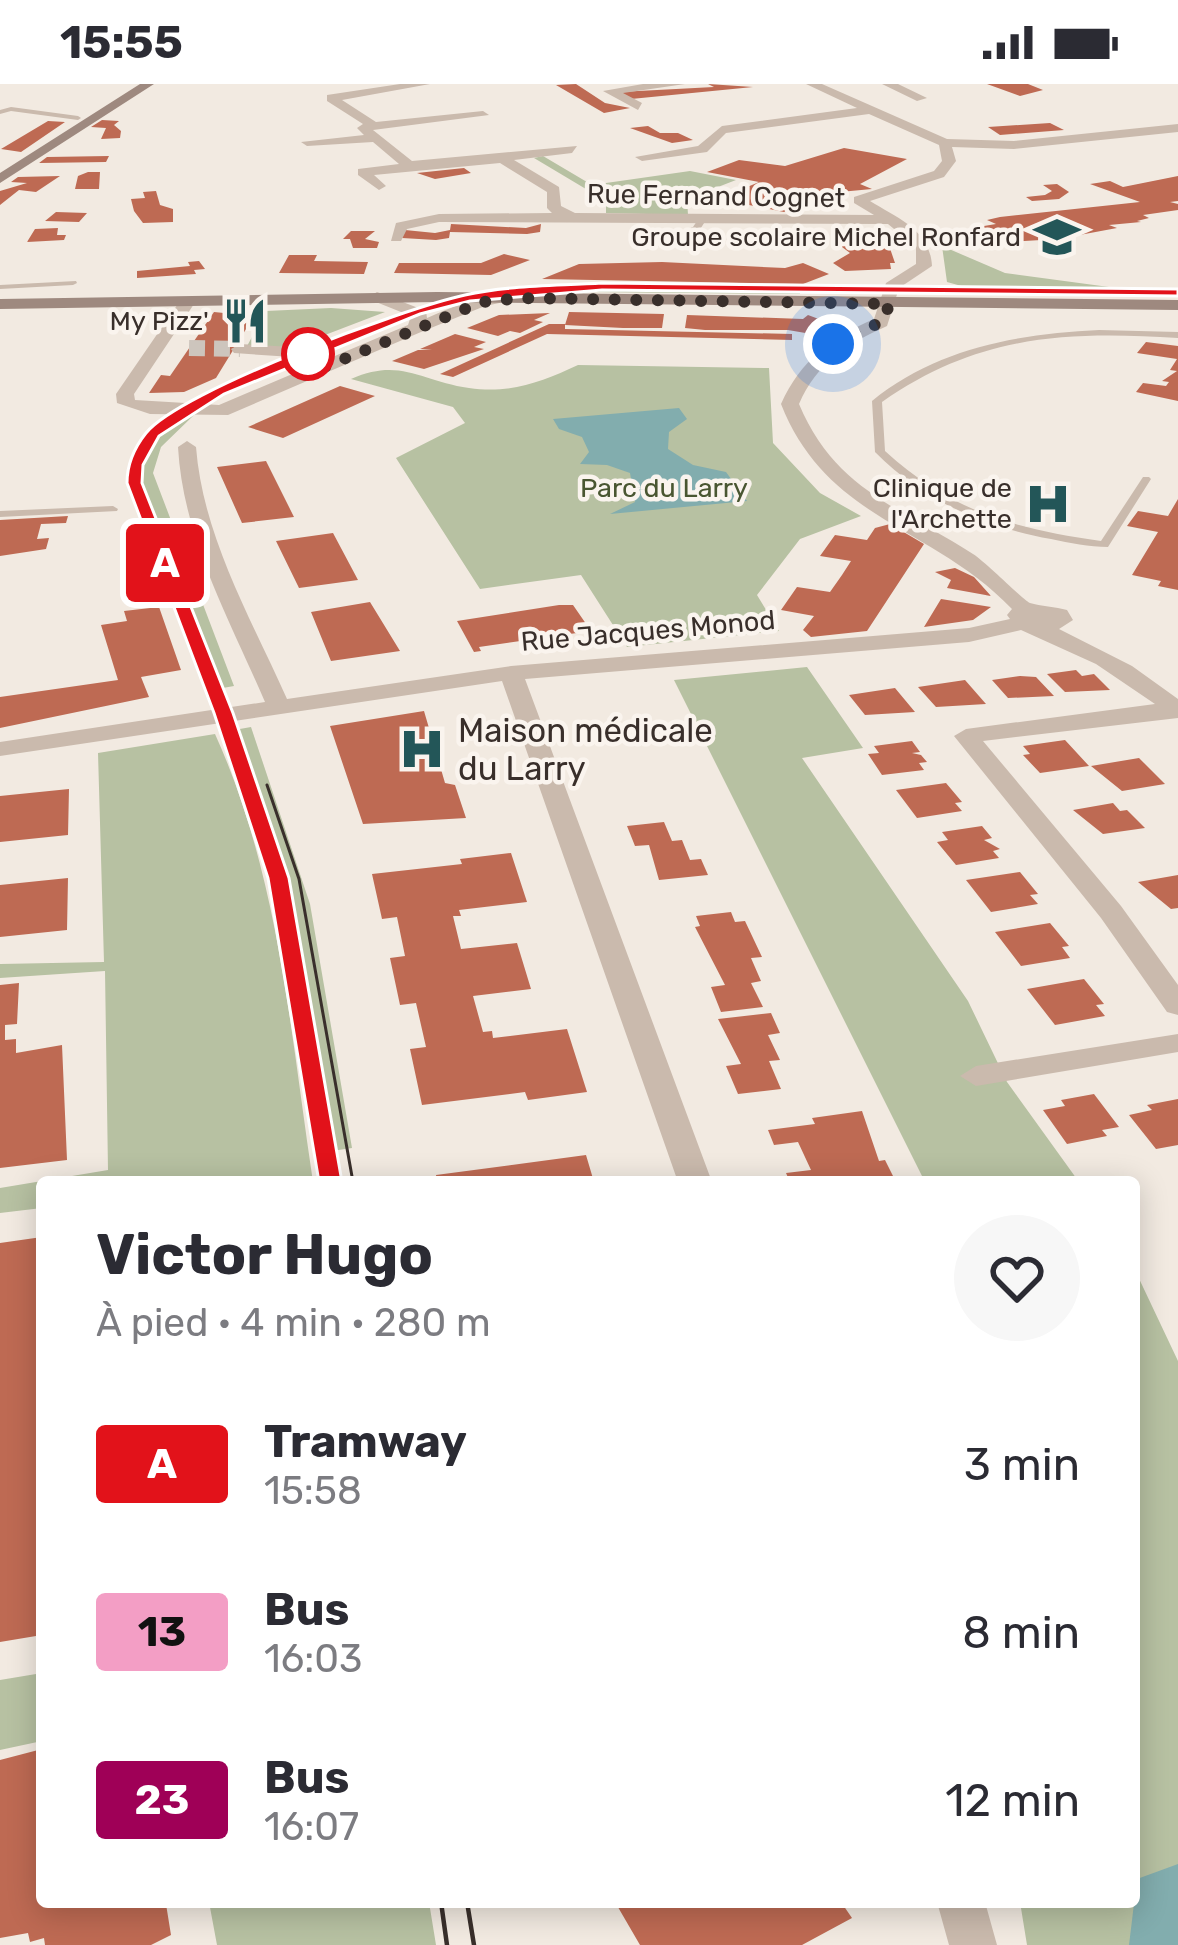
<!DOCTYPE html>
<html lang="fr">
<meta charset="utf-8">
<style>
:root{--surface:#fff;--page:#f7f7f7;--text:#2b2b33;--muted:#7c7c81}
body{margin:0;font-family:Rubik,sans-serif;background:var(--page);color:var(--text);height:100vh;display:flex;flex-direction:column;font-size:45px;white-space:nowrap}
*{box-sizing:border-box;margin:0}
p{font-size:39px;color:var(--muted)}
.icon{flex:none;width:66px;height:66px;fill:none;stroke:currentColor;stroke-width:2;stroke-linecap:round;stroke-linejoin:round}
.map{position:relative;flex:1;overflow:hidden}
.sheet{position:absolute;left:36px;top:1092px;width:1104px;height:732px;display:flex;flex-direction:column;background:var(--surface);border-radius:12px;box-shadow:0 6px 30px #0003}
.sheet>*{flex:none}
.badge{padding:0 24px;border-radius:9px;font-size:42px;line-height:78px}
.you{position:absolute;width:60px;height:60px;margin:-30px;border:9px solid #fff;border-radius:50%;background:#1a73e8;box-shadow:0 0 0 18px #1a73e833}
.map>.badge{position:absolute;translate:-50% -50%;box-shadow:0 0 0 6px #fff}
.round{display:grid;place-items:center;flex:none;width:126px;height:126px;border-radius:63px;background:var(--page)}
.head{display:flex;align-items:center;justify-content:space-between;height:204px;padding:0 60px}
h1{font-size:57px;font-weight:700;line-height:90px}
ul{padding:0;list-style:none}
li{display:flex;align-items:center;gap:36px;height:168px;padding:0 60px}
li div{flex:1}
li b{display:block;font-size:45px}
li em{font-style:normal}
li .badge{min-width:132px;font-weight:700;text-align:center}
.status{display:flex;justify-content:space-between;align-items:center;height:84px;padding:0 60px;background:var(--surface);direction:ltr}
.status svg{height:33px;fill:currentColor}
.map>svg:first-child{display:block}
</style>
<div class="status"><b>15:55</b><svg viewBox="0 0 49 12"><path d="M0 12V9h3v3zM5 12V6h3v6zM10 12V3h3v9zM15 12V0h3v12zM26 1h20v11H26zM47 4h2v5h-2z"/></svg></div>
<div class="map">
<svg width="1178" height="1861" viewBox="0 0 1178 1861">
<rect width="100%" height="100%" fill="#f2eae1"/>
<!-- green -->
<path fill="#b7c1a2" d="M543 72 592 101 690 87 736 96 687 115 688 131 606 129V117L534 74Z
M942 162 1005 189 1109 203H965L947 198Z
M588 202 800 205V210L588 208Z
M331 224 385 228 291 264H246L266 227Z
M578 281 769 284 773 359 820 409 861 432 800 455 757 511 779 547 627 563 581 491 480 505 396 374 465 339 453 323 351 295C400 273 421 297 469 304 510 310 542 298 578 281Z
M172 329 195 330 161 363 153 389 234 602 206 607 131 403C129 369 147 349 172 329Z
M807 583 863 664 802 674 968 917 1007 998 1079 1098H925L674 596Z
M251 643 310 820 352 1064 318 1069C298 923 276 788 223 648Z
M215 650C279 791 290 946 313 1098H42V1124L0 1129V1104L108 1086 105 887 0 894V880L104 878 98 669Z
M1134 1184 1178 1277V1861H1027L1020 1818H1134Z
M42 1589V1657L0 1666V1596Z
M209 1818H429L436 1861H217Z"/>
<!-- water -->
<path fill="#82adae" d="M679 324 687 335 669 348 668 365 693 381 726 388 747 417 610 430 635 418 630 389 607 381 580 380 589 368 582 353 559 345 553 335Z
M1178 1780V1861H1129L1137 1795Z"/>
<!-- building -->
<path fill="#be6a53" d="M576 0 605 19 630 24 604 29 556 1Z
M708 0 753 3 631 15 619 8 714 3Z
M987 0H1028L1043 6 1020 12Z
M102 36 119 37 114 41 121 47 120 54 101 55 106 44 91 43Z
M48 37 65 38 21 68 1 65Z
M1050 39 1064 46 1000 51 988 43Z
M648 42 660 49H678L693 56 672 59 630 44Z
M844 64 907 75 860 100 872 105 829 109 784 128 719 115 759 98 707 88 739 76 785 82Z
M109 72 106 78 39 79 47 73Z
M464 84 471 89 435 95 417 89Z
M88 88H100L99 105H75L78 92Z
M60 92 36 108 19 106 0 121V107L27 99 11 98 18 93Z
M1178 92V117L1170 118 1178 120V126L1143 131 1149 134 1137 137 1141 138 1109 141 1117 144 1058 155 1007 158 974 148 985 146 978 143 996 140 987 136 1000 133 1140 118 1090 100 1110 97 1123 103Z
M1057 100 1069 108 1059 115 1032 117 1026 113 1045 111 1052 107 1043 101Z
M156 107 160 121 173 125V138L143 139 134 127 131 115 145 114 143 108Z
M56 128 87 129 79 138 45 137Z
M451 140 526 144 541 140 540 148 527 150 450 148 449 154 436 156 402 154 405 146 435 149 450 146Z
M58 144 57 151H66L64 156 27 158 35 145Z
M847 144 884 147 895 179H890L891 185 845 187 833 179 850 169 842 163 841 153H845Z
M351 147H375L365 155 379 158 377 164H353L350 155H343Z
M504 170 530 176 491 191 394 189 399 179H481Z
M289 171H317L314 177 368 178 364 190 279 189Z
M199 177 205 185 194 186 196 190 137 194V187L190 182 188 178Z
M662 178 785 184 803 179 829 190 803 200 542 195 579 180Z
M214 228 254 232 216 294 184 308 149 309 161 291 170 292Z
M569 228 664 230 662 244H623L565 241Z
M550 229 534 236 543 238 520 249 510 247 498 252 467 244 499 231Z
M687 231 803 235 808 231 832 240 817 251 788 246H705L685 244Z
M549 240H565V245L792 250V256L547 250 453 293 440 290Z
M455 250 486 258 474 263 484 265 424 285 392 277 418 266H432L420 265Z
M1146 258 1178 262V317L1136 308 1143 299 1166 302 1169 298 1162 297 1177 287 1170 286 1177 275 1137 269Z
M340 302 375 312 283 354 248 343Z
M266 377 294 433 242 439 217 383Z
M1178 415V506L1158 502 1161 497 1132 491 1158 448 1127 442 1138 427 1168 432Z
M68 432 66 439 41 440 37 455 49 454 46 465 0 472V436Z
M890 440 924 460 867 547 811 553 803 546 814 532 781 526 797 503 830 508 842 491 851 477 820 472 835 451 867 456 875 444Z
M333 449 358 496 299 504 276 457Z
M955 484 974 493 991 512 947 504 951 496 935 488Z
M941 515 991 523 973 536 924 543Z
M370 518 400 567 331 577 311 528Z
M559 521H573L591 547 479 563 481 567 474 568 457 537Z
M159 523 181 586 141 593 149 613 0 644V613L118 596 101 541 127 537 124 527Z
M1076 586 1082 592 1094 590 1110 606 1065 608 1047 590Z
M1020 592 1036 593 1054 612 1008 614 992 596Z
M965 596 986 620 936 623 918 603Z
M895 604 915 628 865 631 849 611Z
M424 627 445 699 455 701 466 734 363 740 330 642Z
M1065 656 1089 682 1040 689 1023 671 1030 670 1023 662Z
M912 657 920 668 912 669 921 671 927 678 919 679 924 686 882 691 868 670 879 669 874 662Z
M1139 674 1165 700 1122 707 1091 682Z
M946 699 962 718 955 719 962 727 917 734 896 706Z
M69 705 68 751 0 758V712Z
M1113 719 1120 727 1127 726 1145 744 1103 750 1073 726Z
M664 738 672 757 682 756 690 776 701 775 708 791 659 796 649 761 635 762 627 742Z
M982 742 992 754 984 756 1000 765 993 767 999 774 956 781 937 758 948 756 942 748Z
M511 769 527 818 459 826 461 832H453L461 865 517 859 531 905 473 912 483 948 492 947 493 954 567 945 587 1008 528 1016 525 1008 422 1021 410 965 426 963 416 919 400 921 390 874 405 872 397 833 382 835 372 790 462 780 460 775Z
M1020 788 1038 810 1030 811 1038 820 991 828 966 796Z
M1178 791V824L1171 825 1138 798Z
M68 794 67 846 0 853V801Z
M731 828 735 838 745 837 762 873 751 874 761 897 751 899 763 923 721 928 711 903 725 901 695 843 700 842 696 832Z
M1050 839 1069 862 1062 863 1070 874 1021 882 995 848Z
M1084 895 1104 920 1096 921 1105 932 1055 941 1027 905Z
M19 899 17 940 5 941V956L16 955V969L62 961 67 1076 0 1084V901Z
M771 929 780 949 768 951 780 976 769 977 781 1005 738 1010 726 982 741 980 718 935Z
M1094 1010 1119 1043 1102 1046 1107 1052 1067 1060 1043 1026 1065 1022 1061 1016Z
M1178 1015V1061L1156 1065 1129 1031 1152 1026 1147 1021Z
M862 1027 879 1077 885 1076 896 1098H790L786 1089 811 1086 798 1058 774 1061 768 1046 815 1040 812 1034Z
M586 1071 594 1098H437L436 1091Z
M42 1153V1228L37 1229 42 1270V1551L0 1558V1159Z
M42 1665V1818H151V1823L166 1820 171 1851 151 1861H45L44 1854 30 1858 28 1849 0 1854V1676Z
M615 1818H841L852 1834 802 1861H640Z"/>
<g fill="none" stroke-linecap="round" stroke-linejoin="round">
<!-- street-tunnel -->
<path stroke="#cdc5bd" stroke-width="16" stroke-dasharray="16 9" stroke-linecap="butt" d="M189 264 240 265"/>
<!-- lane -->
<path fill="#cabaad" fill-rule="evenodd" d="M11 23 78 32 81 34 78 36 11 27 0 30V26Z
M699 134 706 136 699 147 661 163 654 161 693 143Z
M76 197 77 199 73 201 0 205V201Z
M1099 246 1178 248V254C1065 247 978 251 882 318L885 367C952 428 1013 444 1101 457L1143 393H1149L1151 395 1108 463C1089 463 1070 459 1051 455 985 443 923 417 875 368L872 317C937 264 1018 250 1099 246Z
M113 422 118 425 117 427 0 433V427Z"/>
<!-- street -->
<path fill="#cabaad" fill-rule="evenodd" d="M400 0H430L342 16 376 38 483 27 489 31 373 46 412 77 577 62 572 69 514 76 559 103 561 122 575 129 874 131 854 119V113L934 87 942 77 939 61 869 30 726 49 707 68 642 77 635 73 698 62 722 42 857 24 806 0H822L947 55 1014 57 1178 40V48L1014 65 952 63 956 77 944 93 870 117C899 135 930 146 932 182L899 204 887 242C847 260 817 279 799 320 835 406 900 423 973 470 987 479 1022 515 1030 519 1040 522 1056 523 1067 526L1073 536 1059 545 1132 582 1178 615V634L983 657 1121 822 1178 901V931L1167 928 1101 834 954 652 966 645 1155 620 1096 580 1021 546 969 558 525 595 712 1098H678L502 597 0 672V658L265 618C230 536 183 454 178 363L187 357 196 363C203 453 251 534 287 615L511 582 969 544 1010 535 1007 531 1012 525C933 442 827 437 781 320 801 276 831 254 874 235L886 199 916 180V163L888 140 439 138 407 145 401 157H391L396 139 439 130 552 129 547 124V108L500 79 374 91 386 102 379 106 358 91V85L399 80 373 58 307 62 301 58 364 51 357 44 363 40 327 17V11Z
M643 0H685L623 9 642 19 638 26 603 7Z
M882 0H898L927 14 917 17Z
M377 208 426 227 427 234C455 223 501 198 528 213L485 222 421 248 228 331 150 330 117 319 116 310 182 214 196 217 134 310 135 316 219 321 408 241 411 232 371 216 369 213Z
M240 260 292 263 301 268 292 273 234 269 231 265Z
M1178 950V968L976 1002 960 992 976 982Z
M937 1818H985L997 1861H949Z"/>
<!-- secondary -->
<path fill="#9e897f" fill-rule="evenodd" d="M140 0H154L0 99V89Z
M437 208 1178 216V226L437 218 0 225V215Z"/>
<!-- tram-far1 -->
<path stroke="#392f2b" stroke-width="3" d="M267 701 299 795 353 1098
M330 1098 278 794 224 629 135 399V381L154 349 203 315 379 241 470 213 602 203 1178 208"/>
<!-- tram -->
<path stroke="#392f2b" stroke-width="4.5" d="M441 1818 447 1861
M467 1818 474 1861"/>
</g>
<!-- line -->
<path fill="#e2121a" stroke="#fff" stroke-width="3" d="M602 199 1178 205V212L602 206 470 217 420 230 224 310 159 352 143 381 142 399 233 629 289 794 342 1098 339 1104H320L268 794 214 629 127 399C127 380 134 364 146 349 181 306 405 224 465 211 509 201 557 202 602 199Z"/>
<g fill="none" stroke-linecap="round" stroke-linejoin="round">
<!-- walk -->
<path stroke="#392f2b" stroke-width="12" stroke-dasharray="0 21.6" d="M308 270 305 291 482 218 520 214 890 220 881 238 833 260"/>
</g>
<!-- icons -->
<defs>
<g id="school-bare" transform="scale(3.6)"><path d="M0-5L7-2L0 1L-7-2ZM-4 1L0 2.5L4 1V4Q0 6-4 4Z" fill="#235658" stroke="#faf4ee" stroke-width="2.5" paint-order="stroke"/></g>
<g id="restaurant-bare" transform="scale(3.6)"><path d="M-5-6h1v4h1v-4h1v4h1v-4h1v5L-1.5 .5V6h-2V.5L-5-1ZM5-6V6H3V1.5H1.5Q1.5-4 5-6Z" fill="#235658" stroke="#faf4ee" stroke-width="2.5" paint-order="stroke"/></g>
<g id="hospital-bare" transform="scale(3.6)"><path d="M-5-5h3v3.5h4V-5h3V5h-3V1.5h-4V5h-3Z" fill="#235658" stroke="#faf4ee" stroke-width="2.5" paint-order="stroke"/></g>
</defs>
<g fill-rule="evenodd">
<use href="#school-bare" x="1057" y="153"/>
<use href="#restaurant-bare" x="245" y="237"/>
<use href="#hospital-bare" x="1048" y="420"/>
<use href="#hospital-bare" x="422" y="665"/>
</g>
<!-- markers -->
<circle fill="#fff" stroke="#e2121a" stroke-width="6" cx="308" cy="270" r="24"/>
<g text-anchor="middle" dominant-baseline="central" stroke-width="9" stroke-linejoin="round" paint-order="stroke">
<!-- far-street labels -->
<g font-size="27" fill="#392f2b" stroke="#faf4ee">
<text transform="translate(716 112) rotate(1)">Rue Fernand Cognet</text>
<text transform="translate(648 547) rotate(-5)">Rue Jacques Monod</text>
</g>
<!-- far-poi labels -->
<g font-size="27" fill="#392f2b" stroke="#faf4ee" text-anchor="end">
<text x="1021" y="153">Groupe scolaire Michel Ronfard</text>
<text x="209" y="237">My Pizz'</text>
<text x="1012" y="404">Clinique de<tspan x="1012" dy="31">l'Archette</tspan></text>
</g>
<!-- far-park labels -->
<g font-size="27" fill="#495631" stroke="#faf4ee">
<text x="664" y="404">Parc du Larry</text>
</g>
<!-- poi labels -->
<g font-size="33" fill="#392f2b" stroke="#faf4ee" text-anchor="start">
<text x="458" y="646">Maison médicale<tspan x="458" dy="38">du Larry</tspan></text>
</g>
</g>
</svg>
<div class="you" style="left:833px;top:260px"></div>
<b class="badge" style="left:165px;top:479px;background:#e2121a;color:#fff">A</b>
<section class="sheet">
<div class="head"><div><h1>Victor Hugo</h1><p>À pied · 4 min · 280 m</p></div><a class="round"><svg class="icon" aria-label="heart" viewBox="0 0 24 24"><path d="M12 20l-8-8c-3-5 5-10 8-4 3-6 11-1 8 4z"/></svg></a></div>
<ul>
<li><span class="badge" style="background:#e2121a;color:#fff">A</span><div><b>Tramway</b><p>15:58</p></div><em>3 min</em></li>
<li><span class="badge" style="background:#f39ec5;color:#111">13</span><div><b>Bus</b><p>16:03</p></div><em>8 min</em></li>
<li><span class="badge" style="background:#9f0057;color:#fff">23</span><div><b>Bus</b><p>16:07</p></div><em>12 min</em></li>
</ul>
</section>
</div>
